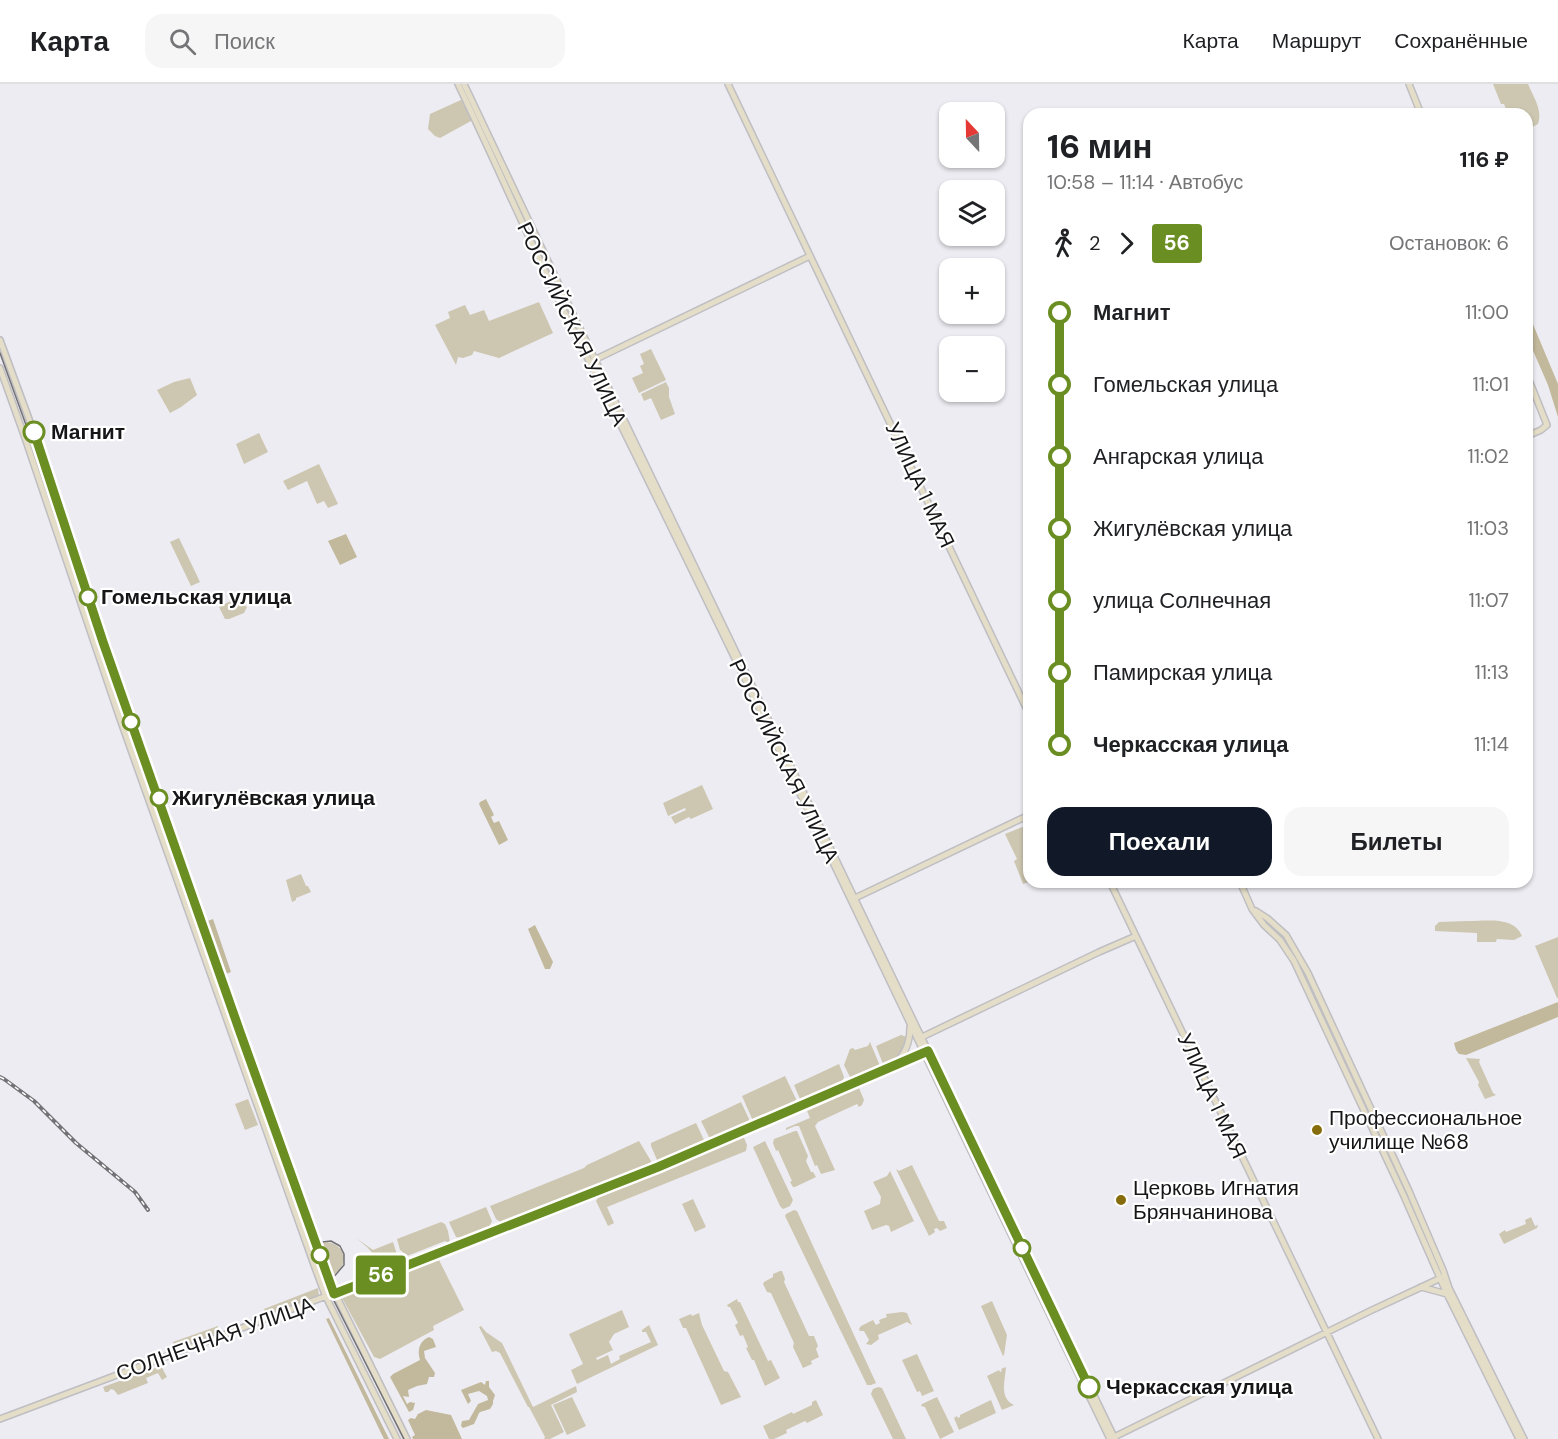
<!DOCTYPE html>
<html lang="ru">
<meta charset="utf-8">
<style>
:root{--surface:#fff;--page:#f6f6f6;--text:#202124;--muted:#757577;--line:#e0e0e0;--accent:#111827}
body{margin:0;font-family:"DM Sans",sans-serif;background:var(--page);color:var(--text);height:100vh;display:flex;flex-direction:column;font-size:22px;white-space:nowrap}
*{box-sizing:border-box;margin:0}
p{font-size:20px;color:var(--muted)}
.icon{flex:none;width:33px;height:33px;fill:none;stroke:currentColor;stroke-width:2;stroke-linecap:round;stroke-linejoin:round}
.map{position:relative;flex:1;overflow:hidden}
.sheet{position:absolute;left:1023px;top:24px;width:510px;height:780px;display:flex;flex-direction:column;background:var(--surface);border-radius:18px;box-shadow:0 2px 4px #0004}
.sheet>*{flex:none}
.badge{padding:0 12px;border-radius:4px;font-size:21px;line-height:39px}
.needle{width:39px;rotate:338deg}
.tools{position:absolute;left:939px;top:18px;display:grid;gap:12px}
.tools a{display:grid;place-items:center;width:66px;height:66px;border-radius:12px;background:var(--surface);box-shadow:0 2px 4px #0004;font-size:30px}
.map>.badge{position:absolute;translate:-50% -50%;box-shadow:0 0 0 3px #fff}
.legs{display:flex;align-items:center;gap:9px;height:66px;padding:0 24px;font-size:20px}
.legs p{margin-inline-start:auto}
.head{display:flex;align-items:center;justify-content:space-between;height:102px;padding:0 24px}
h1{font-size:33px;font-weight:800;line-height:45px}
.cta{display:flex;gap:12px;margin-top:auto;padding:12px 24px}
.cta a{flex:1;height:69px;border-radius:18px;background:var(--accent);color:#fff;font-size:24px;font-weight:800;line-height:69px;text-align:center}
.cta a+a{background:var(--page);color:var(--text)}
ul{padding:0 24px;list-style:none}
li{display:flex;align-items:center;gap:21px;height:72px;font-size:22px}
li i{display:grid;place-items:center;width:9px;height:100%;margin:0 8px;background:currentColor}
li i::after{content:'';width:15px;height:15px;margin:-8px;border:4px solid;border-radius:50%;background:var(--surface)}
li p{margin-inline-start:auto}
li:first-child i{background:linear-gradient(#0000 50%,currentColor 0)}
li:last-child i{background:linear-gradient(currentColor 50%,#0000 0)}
header{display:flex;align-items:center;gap:36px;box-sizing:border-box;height:84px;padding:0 30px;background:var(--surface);border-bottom:2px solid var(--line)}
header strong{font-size:28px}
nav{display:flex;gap:33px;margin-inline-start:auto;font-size:21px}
.search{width:420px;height:54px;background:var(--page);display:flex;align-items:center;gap:15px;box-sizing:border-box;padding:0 21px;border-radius:18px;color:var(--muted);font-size:22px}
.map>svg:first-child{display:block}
</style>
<header>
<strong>Карта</strong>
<div class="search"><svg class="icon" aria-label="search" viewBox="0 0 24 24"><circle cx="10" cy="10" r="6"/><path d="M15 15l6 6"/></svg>Поиск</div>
<nav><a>Карта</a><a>Маршрут</a><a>Сохранённые</a></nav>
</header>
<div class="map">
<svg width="1558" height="1355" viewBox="0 0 1558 1355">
<rect width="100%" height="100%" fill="#edecf2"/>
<!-- green -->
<path fill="#cdc6b0" d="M1493 0H1528C1533 12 1543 26 1538 40L1527 46V30H1508L1504 20H1501Z
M463 15 472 36 471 37 440 54 435 52 428 45 430 30Z
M539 218 553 249 499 274 474 267 472 271 463 274 458 273 456 281 435 241 450 234 448 228 465 221 470 231 484 226 489 237Z
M651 265 666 296 639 309 632 294 643 289 640 282 644 280 640 270Z
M190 294 197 311 181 323 170 329 157 306 174 298Z
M666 298 669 304V313L675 330 661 336 651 314 644 317 641 310Z
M259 349 268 368 244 380 236 360Z
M319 380 338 420 328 424 324 417 317 420 307 397 288 406 283 397Z
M179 454 200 498 191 502 170 458Z
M240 512 244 521 247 523 244 529 229 535H225L219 523Z
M702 701 713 725 691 735 689 733 675 740 671 733 686 726 685 724 668 732 663 719Z
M1022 743 1026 744 1029 750V798L1023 800 1014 777 1017 775 1005 750Z
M301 790 306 802H308L311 808 296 814V816L292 818 286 796Z
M1468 837C1487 837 1514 832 1522 852L1514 856 1497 855V854L1496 858H1477V849L1435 847V842L1439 838Z
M1558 853V914H1557L1535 862Z
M901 951 907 953C905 967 898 976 885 981L883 980 876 962Z
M870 958 880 982 879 984 854 994 850 993 844 981 850 965 853 964 855 966 868 962Z
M1466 974 1480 975 1479 978 1493 1009 1496 1011 1485 1015 1478 1001 1479 998Z
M839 980 844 993 842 998 802 1015H800L794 1001Z
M785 992 796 1015 795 1020 753 1037 742 1012Z
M859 1004 864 1016 862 1021 859 1023 857 1020 818 1038 815 1042 835 1086 821 1090 817 1081 815 1082 799 1042H795L786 1046V1044L810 1034 807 1027Z
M248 1015 258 1041 245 1046 235 1020Z
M741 1018 749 1035V1037L710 1055 701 1037Z
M696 1039 704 1056 703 1057 659 1076H657L651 1062V1059Z
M795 1047H797L808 1072 806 1077 811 1088H813L816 1093 795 1103H793L790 1098 792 1097 778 1066 776 1067 773 1059 774 1055Z
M741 1052 744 1054 747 1061 746 1067 607 1123 614 1139 608 1142 596 1117 599 1112Z
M639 1057 651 1077 650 1080 500 1138 496 1135 490 1122 584 1084 587 1081Z
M765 1057 793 1116 790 1122 783 1125 780 1122 753 1063Z
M912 1081 939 1137H944L947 1144 940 1147 937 1144 934 1145 935 1148 929 1152 896 1085 899 1087Z
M890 1087 914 1137 891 1148 889 1142 886 1141 872 1146 864 1127 880 1120 881 1113 873 1098 887 1092Z
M693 1115 706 1143 695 1148 682 1120Z
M486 1123 492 1137 489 1143 461 1154 456 1153 449 1138Z
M794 1126 797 1127 876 1299 871 1301H867L785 1132 786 1130Z
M1531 1133 1535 1142 1538 1141 1537 1144 1504 1160 1499 1150 1505 1146 1506 1148 1526 1140 1525 1136Z
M441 1138 445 1140 448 1147 450 1158 448 1159 445 1157 407 1172V1175H405L402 1167 400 1166 397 1155Z
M356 1154 373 1166 393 1158 399 1177 385 1183 367 1163Z
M326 1158C337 1159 348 1168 343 1180 341 1185 336 1189 332 1193L330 1188 328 1180 330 1178 328 1172 325 1173 319 1161Z
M438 1174 464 1226 433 1242 434 1246 380 1275 374 1273 341 1212Z
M780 1187H782L785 1195 784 1198 809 1252H814L818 1262 816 1265 819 1273 811 1277 812 1280 803 1284 793 1263 794 1259 771 1209 767 1208 763 1200 764 1198 773 1193V1190Z
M318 1204 319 1212 269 1231 265 1229 264 1225Z
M737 1215 738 1218H740L768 1277 771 1276 780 1294 765 1302 754 1276H752L746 1264 748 1263 743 1251 740 1252 735 1241 738 1239 730 1223H728L727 1221Z
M992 1217 1007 1251 1004 1271 1003 1272 981 1222Z
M622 1226 629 1243 614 1250 609 1258 613 1266 596 1274 597 1276 608 1271 611 1280 620 1275 619 1272 651 1258 646 1248H642V1246L649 1241 658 1261 577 1300 571 1286 583 1280 569 1250Z
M902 1228 907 1229 912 1241 907 1238 878 1251 879 1255 871 1261 866 1260 869 1256 864 1247H860L859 1245 861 1242 873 1236 876 1241 880 1239 879 1236 887 1233 886 1230Z
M699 1229 702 1241 724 1287 728 1288 741 1313 721 1321 686 1244H683L679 1235 691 1230 692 1232Z
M218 1242 219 1250 178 1265H176L173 1258Z
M481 1242 486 1248 502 1259 533 1323 576 1302 577 1308 551 1321 564 1348 550 1355H544L545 1353 529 1323H528L500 1269 496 1267 492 1268 479 1243Z
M917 1270 934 1307 922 1312 920 1307 917 1308 902 1276Z
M161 1282 167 1293 162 1296 158 1289 146 1294 148 1299 118 1311 114 1306 111 1305 108 1308H105L103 1303Z
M1006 1283C1005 1297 999 1314 1014 1321L1002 1326 987 1292 999 1286 1000 1288 1002 1287 1001 1285Z
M878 1303 882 1304 906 1355H893L871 1310 873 1305Z
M572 1313 586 1342 567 1351 553 1321Z
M937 1313 954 1348 940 1355 925 1323 921 1322 922 1320Z
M816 1316 823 1331 807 1339 805 1337 786 1346 787 1349 774 1355H769L763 1342 792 1328 793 1330 812 1321V1318Z
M991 1316 996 1329 959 1346 954 1334 957 1332 958 1334 960 1333V1331Z"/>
<!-- forest -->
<path fill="#c2b89b" d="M1527 226 1558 300V333L1548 301 1527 253Z
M346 450 357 473 340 481 328 457Z
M486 715 494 731 491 733 494 739 499 737 508 756 499 761 479 720 480 718Z
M213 835 231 888 223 891 205 838Z
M535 841 553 878 550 885H545L528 845Z
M1558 918V933L1466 971 1459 970 1456 966 1454 959Z
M329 1234 389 1355H384L382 1351 326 1235Z
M429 1253 433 1255 436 1263 424 1267 425 1274 435 1289 434 1293H429L427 1300 417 1302 408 1306 409 1313 403 1312 407 1320 410 1318 415 1319 413 1326 409 1328 390 1293 393 1290 420 1276C417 1267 419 1257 429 1253Z
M486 1297H489V1303L495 1311 493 1317V1320L490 1325C475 1330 482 1325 474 1340L463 1344 461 1342 462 1337 469 1336 478 1320 488 1316 487 1312 479 1307 468 1310 471 1317 468 1320 461 1306 481 1298 485 1301Z
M426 1326 451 1331 462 1355H413L412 1353 415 1351 408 1336 411 1334 415 1335 418 1330Z"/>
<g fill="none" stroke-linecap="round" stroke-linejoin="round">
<!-- secondary casing -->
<g stroke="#bfbec3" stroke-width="8">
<path id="secondary" d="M458 0C495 77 529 156 567 233 753 604 928 981 1110 1355
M464 0 571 226 1115 1355
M728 0 1029 630
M1409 0 1421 30
M0 256 29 335 103 558 330 1199 407 1355
M592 277 810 172
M0 284 25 354 120 635 314 1181 326 1213 397 1355
M1527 291 1547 341 1541 346 1527 352
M1110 798 1378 1355
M1240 798 1252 825 1264 841 1280 856 1294 877 1403 1110 1447 1210 1519 1355
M853 815 1029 731
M1256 827 1267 834 1286 851 1308 889 1409 1107 1443 1186 1449 1204 1524 1355
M922 953 1099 868 1136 852
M895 980C906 969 910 958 910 943
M1421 1203 1447 1210
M0 1335C199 1260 398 1186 595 1109 707 1065 817 1016 927 968
M1112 1354 1370 1227 1443 1193"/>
</g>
<!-- secondary -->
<use href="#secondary" stroke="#e4ddc7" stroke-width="5"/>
<!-- tram -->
<path stroke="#737276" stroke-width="1.5" d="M0 269 30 352 93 542 179 787 321 1186 331 1211 404 1355
M315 1171 314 1166 316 1162 322 1158 331 1157 340 1162 344 1170V1181L332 1195 329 1206"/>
<!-- rail casing -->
<g stroke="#737276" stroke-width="4">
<path id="rail" d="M0 993 4 995 34 1017 76 1059 135 1108 148 1126"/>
</g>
<!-- rail -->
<use href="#rail" stroke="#fff" stroke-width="1.5" stroke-dasharray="4.5" stroke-linecap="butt"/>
</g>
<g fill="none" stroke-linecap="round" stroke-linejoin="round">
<!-- line-1 casing -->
<g stroke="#fff" stroke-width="14">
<path id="line-1" d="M34 348 103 558 240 948 334 1210 658 1083 928 967 1089 1303"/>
</g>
<!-- line-1 -->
<use href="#line-1" stroke="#6b8e23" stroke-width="9"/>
</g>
<!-- markers -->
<g fill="#fff" stroke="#6b8e23" stroke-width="3">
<circle cx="34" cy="348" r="10"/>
<circle cx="88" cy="513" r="8"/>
<circle cx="131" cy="638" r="8"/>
<circle cx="159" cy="714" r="8"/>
<circle cx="1022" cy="1164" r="8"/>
<circle cx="320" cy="1171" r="8"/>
<circle cx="1089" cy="1303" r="10"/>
</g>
<g fill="#866c0a" stroke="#fff" stroke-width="2">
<circle cx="1317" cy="1046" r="6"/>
<circle cx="1121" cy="1116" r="6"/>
</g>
<g text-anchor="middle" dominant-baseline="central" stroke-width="4.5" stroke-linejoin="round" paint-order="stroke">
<!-- street labels -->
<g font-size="21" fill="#161618" stroke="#fff">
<text transform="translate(572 240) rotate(64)">РОССИЙСКАЯ УЛИЦА</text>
<text transform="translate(920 401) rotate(65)">УЛИЦА 1 МАЯ</text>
<text transform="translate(784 677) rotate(64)">РОССИЙСКАЯ УЛИЦА</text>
<text transform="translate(1212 1012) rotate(65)">УЛИЦА 1 МАЯ</text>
<text transform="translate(215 1255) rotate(-20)">СОЛНЕЧНАЯ УЛИЦА</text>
</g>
<!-- stop labels -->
<g font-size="21" font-weight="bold" fill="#161618" stroke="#fff" text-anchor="start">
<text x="51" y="348">Магнит</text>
<text x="101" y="513">Гомельская улица</text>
<text x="172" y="714">Жигулёвская улица</text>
<text x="1106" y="1303">Черкасская улица</text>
</g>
<!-- poi labels -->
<g font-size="21" fill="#161618" stroke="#fff" text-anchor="start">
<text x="1329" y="1034">Профессиональное<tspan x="1329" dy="24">училище №68</tspan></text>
<text x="1133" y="1104">Церковь Игнатия<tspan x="1133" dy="24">Брянчанинова</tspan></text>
</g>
</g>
</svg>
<div class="tools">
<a><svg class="needle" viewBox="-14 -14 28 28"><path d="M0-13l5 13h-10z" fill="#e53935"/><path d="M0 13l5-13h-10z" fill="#757577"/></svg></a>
<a><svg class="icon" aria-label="layers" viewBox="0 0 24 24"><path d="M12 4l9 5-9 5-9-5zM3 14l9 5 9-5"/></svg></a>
<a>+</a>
<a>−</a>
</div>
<b class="badge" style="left:381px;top:1191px;background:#6b8e23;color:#fff">56</b>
<section class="sheet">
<div class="head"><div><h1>16 мин</h1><p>10:58 – 11:14 · Автобус</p></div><b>116 ₽</b></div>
<div class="legs"><svg class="icon" aria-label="walk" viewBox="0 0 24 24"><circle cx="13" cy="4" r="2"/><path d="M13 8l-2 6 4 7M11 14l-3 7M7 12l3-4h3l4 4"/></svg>2<svg class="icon" aria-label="forward" viewBox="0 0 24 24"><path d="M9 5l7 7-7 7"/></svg><b class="badge" style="background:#6b8e23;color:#fff">56</b><p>Остановок: 6</p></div>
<ul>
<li><i style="color:#6b8e23"></i><b>Магнит</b><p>11:00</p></li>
<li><i style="color:#6b8e23"></i><span>Гомельская улица</span><p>11:01</p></li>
<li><i style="color:#6b8e23"></i><span>Ангарская улица</span><p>11:02</p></li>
<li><i style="color:#6b8e23"></i><span>Жигулёвская улица</span><p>11:03</p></li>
<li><i style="color:#6b8e23"></i><span>улица Солнечная</span><p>11:07</p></li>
<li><i style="color:#6b8e23"></i><span>Памирская улица</span><p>11:13</p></li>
<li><i style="color:#6b8e23"></i><b>Черкасская улица</b><p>11:14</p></li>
</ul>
<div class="cta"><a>Поехали</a><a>Билеты</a></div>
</section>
</div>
